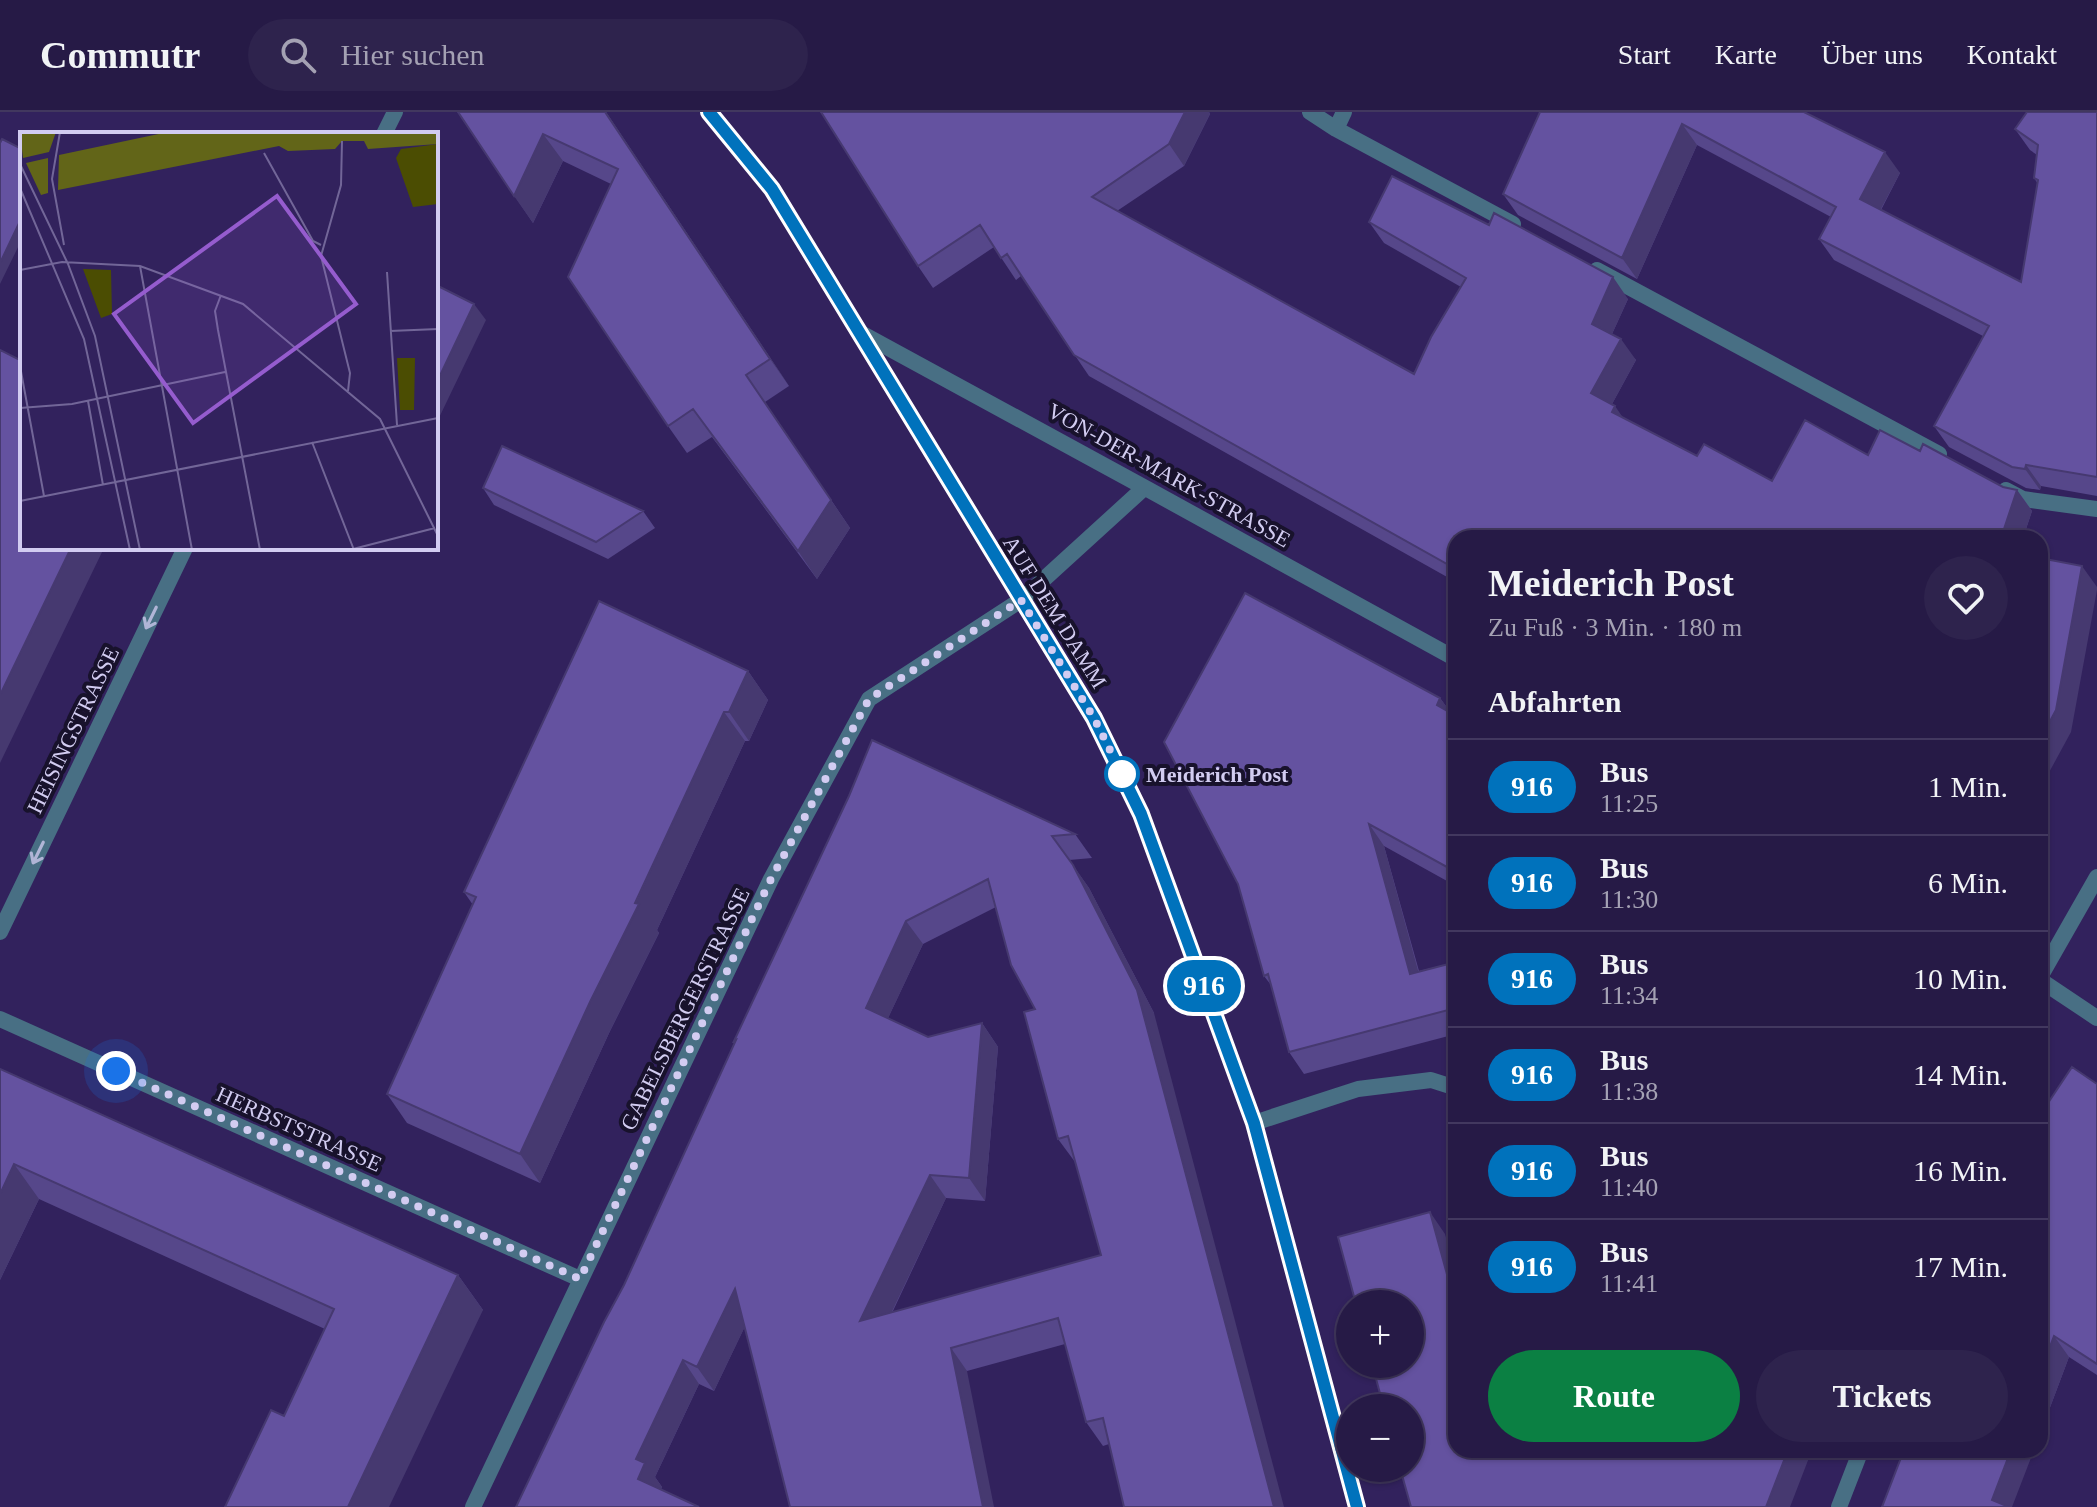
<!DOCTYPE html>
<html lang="de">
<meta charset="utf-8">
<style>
:root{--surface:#261a46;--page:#2e234d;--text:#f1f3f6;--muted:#a4a1b3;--line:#42385f;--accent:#0b8043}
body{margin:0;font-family:"Times New Roman",serif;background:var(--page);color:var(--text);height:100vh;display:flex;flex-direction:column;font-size:30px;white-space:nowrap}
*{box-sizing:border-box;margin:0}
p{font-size:26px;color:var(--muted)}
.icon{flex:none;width:44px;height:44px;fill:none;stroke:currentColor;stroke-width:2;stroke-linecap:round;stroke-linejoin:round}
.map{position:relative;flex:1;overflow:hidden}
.sheet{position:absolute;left:1448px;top:418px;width:600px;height:928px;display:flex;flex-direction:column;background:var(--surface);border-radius:24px;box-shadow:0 2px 6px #0004,0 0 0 2px var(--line)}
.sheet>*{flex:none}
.badge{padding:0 16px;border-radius:26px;font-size:28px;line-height:52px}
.fabs{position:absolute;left:1336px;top:1178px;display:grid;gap:16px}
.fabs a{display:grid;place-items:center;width:88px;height:88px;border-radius:50%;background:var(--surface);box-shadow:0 2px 6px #0004,0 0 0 2px var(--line);font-size:40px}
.you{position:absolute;width:40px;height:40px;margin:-20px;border:6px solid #fff;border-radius:50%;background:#1a73e8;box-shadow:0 0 0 12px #1a73e833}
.map>.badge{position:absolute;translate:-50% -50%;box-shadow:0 0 0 4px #fff}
h2{padding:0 40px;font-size:30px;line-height:72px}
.round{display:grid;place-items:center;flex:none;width:84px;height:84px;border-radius:42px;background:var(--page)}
.head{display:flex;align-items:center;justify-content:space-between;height:136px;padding:0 40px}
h1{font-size:38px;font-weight:800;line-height:60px}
.primary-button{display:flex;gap:16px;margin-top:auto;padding:16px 40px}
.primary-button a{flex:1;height:92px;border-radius:48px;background:var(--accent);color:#fff;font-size:32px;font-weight:800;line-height:92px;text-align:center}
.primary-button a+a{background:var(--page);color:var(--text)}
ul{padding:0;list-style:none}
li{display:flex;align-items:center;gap:24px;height:96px;padding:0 40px;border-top:2px solid var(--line)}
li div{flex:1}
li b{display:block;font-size:30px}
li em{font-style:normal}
li .badge{min-width:88px;font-weight:700;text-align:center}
header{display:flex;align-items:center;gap:48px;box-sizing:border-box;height:112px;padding:0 40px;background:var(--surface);border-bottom:2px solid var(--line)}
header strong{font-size:38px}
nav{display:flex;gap:44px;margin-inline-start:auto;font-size:28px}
.search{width:560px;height:72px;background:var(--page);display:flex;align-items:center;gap:20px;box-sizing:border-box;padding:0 28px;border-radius:44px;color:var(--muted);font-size:30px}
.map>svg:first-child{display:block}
</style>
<header>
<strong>Commutr</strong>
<div class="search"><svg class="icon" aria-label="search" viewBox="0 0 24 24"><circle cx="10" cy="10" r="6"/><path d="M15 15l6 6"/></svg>Hier suchen</div>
<nav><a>Start</a><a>Karte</a><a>Über uns</a><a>Kontakt</a></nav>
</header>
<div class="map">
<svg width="2097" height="1395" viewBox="0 0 2097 1395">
<rect width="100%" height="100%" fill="#32225d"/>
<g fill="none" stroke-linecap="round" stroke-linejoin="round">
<!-- service -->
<path stroke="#486f84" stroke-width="16" d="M1310 0 1336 17 1513 112
M1336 17 1344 0
M1597 158 1939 342
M2006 378 2023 387 2097 397
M1254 1011 1358 977 1431 968 1456 976"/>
<!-- pedestrian -->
<path stroke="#486f84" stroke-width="16" d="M859 220C1059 328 1257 437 1456 547
M1021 488 1144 376
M2040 868 2097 906"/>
<!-- minor -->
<path stroke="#486f84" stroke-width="16" d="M384 22 395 0
M0 820 185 436
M0 907 580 1167
M473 1395 771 767 869 587 1021 488"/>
<!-- tertiary -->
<path stroke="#486f84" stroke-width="16" d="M709 0 772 77 1094 606 1141 702 1254 1011 1357 1395
M2040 865 2097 765
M1839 1395 1861 1338"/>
</g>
<!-- wall -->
<path fill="#56478a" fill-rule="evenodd" d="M458 0H606L789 274 765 290 850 416 817 467 712 325 687 341 668 314 611 72 563 49 533 111Z
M821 0H1209L1210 2 1184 54 1117 99 1414 262 1461 175 1384 131 1369 110 1628 187 1612 222 1636 248 1612 292 1623 306 1697 344 1772 369 1868 343 1920 339 2003 375 2017 378 2032 399 2023 426H1456V470L1089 264 1021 164 1016 168 994 135 933 176 918 154Z
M1540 0H1804L1900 61 1881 98 2021 170 2038 72 2034 66 2037 43 2030 38 2015 17 2097 0V384L2041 374 2040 378 2026 376 1949 335 1934 314 1983 224 1834 148 1819 127 1831 105 1697 33 1637 167 1518 103 1503 82Z
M483 376 643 399 655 416 608 447 494 393Z
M748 559 768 588 749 629H745L657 818 659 821 610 919 540 1071 407 1011 387 982 473 793 464 780Z
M1440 586 1451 601 1456 604V774L1384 734 1419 859 1456 850V922L1304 962 1289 940 1271 873 1264 864Z
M849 684 1075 722 1092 746 1069 748 1089 776 1154 901 1109 1332 1103 1334 1086 1310 1065 1232 967 1259 745 1214 714 1279 699 1272 655 1365 662 1375 661 1377 516 1395 624 1173 735 930 734 929ZM996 795 1035 897 1058 1027 1075 1050 1101 1143 892 1201 946 1086 985 1089 998 935 982 911 928 925 888 906 923 832Z
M0 957 458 1163 483 1198 284 1304 325 1217 39 1087 0 1168Z
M2097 972V1263L2069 1245 2040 1322V1003Z"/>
<!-- shaded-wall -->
<path fill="#463970" d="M605 0H606L789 274 770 247Z
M1185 0H1209L1210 2 1184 54 1169 32Z
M1682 12 1697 33 1637 167 1622 146Z
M543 22 563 49 533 111 514 84Z
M1885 40 1900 61 1875 108 1860 87Z
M22 105V127L0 172V151Z
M1613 165 1628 187 1607 233 1592 212Z
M474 192 486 208 436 312V272Z
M1621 227 1636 248 1606 303 1591 281Z
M746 263 850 416 817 467 798 439Z
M1615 294 1630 316 1612 300Z
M2026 353 2041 374 2040 378 2025 357Z
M2017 378 2032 399 2023 426H2001Z
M71 436H104L0 651V583Z
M2082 454 2097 475V478L2071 620 2040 677V628Z
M748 559 768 588 749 629 729 600Z
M1440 586 1456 608 1437 593Z
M724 600 745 629 657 818 659 821 610 919 540 1071 520 1042Z
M1369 712 1384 734 1425 884 1410 862Z
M1073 753 1089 776 1154 901 1284 1395H1274Z
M906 809 923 832 882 919 866 896Z
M982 911 998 935 985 1089 969 1066Z
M14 1052 39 1087 0 1168V1082Z
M930 1063 946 1086 876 1233 860 1209Z
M1430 1100 1445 1122 1456 1161V1177L1448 1166Z
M458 1163 483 1198 389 1395H348Z
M735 1177 752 1200 714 1279 697 1255Z
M2054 1224 2069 1245 2040 1322V1261Z
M951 1236 967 1259 994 1395H983Z
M683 1248 699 1272 655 1365 662 1375 655 1390 638 1367 636 1347Z
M1788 1338H1812L1790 1395H1766Z
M2011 1338H2034L2012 1395H1996L1992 1388Z"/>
<!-- building -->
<path fill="#6452a0" stroke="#463970" stroke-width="2" fill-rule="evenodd" d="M458 0H605L770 247 746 263 831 388 798 439 693 297 668 314 568 165 618 57 543 22 514 84Z
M821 0H1185L1169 32 1092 85 1414 262 1431 225 1466 166 1369 110 1392 64 1489 113 1494 101 1613 165 1592 212 1621 227 1591 281 1615 294 1612 300 1697 344 1704 332 1772 369 1805 308 1868 343 1880 318 1920 339 1923 332 2003 375 2017 378 2001 426H1456V457L1074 243 1007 142 1001 146 980 113 918 154Z
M1540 0H1804L1885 40 1860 87 2021 170 2038 68 2034 66 2038 33 2015 17 2027 0H2097V365L2026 353 2025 357 2012 355 1934 314 1989 214 1819 127 1836 95 1682 12 1622 146 1503 82Z
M2 27 22 37V105L0 151V31Z
M436 173 474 192 436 272Z
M0 238 22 249V436H71L0 583Z
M502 334 643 399 596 430 483 376Z
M2040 446 2082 454 2056 598 2040 628Z
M1245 481 1440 586 1437 593 1456 604V760L1369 712 1410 862 1456 850V903L1448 898 1289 940 1268 862 1264 864 1238 772 1164 630Z
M599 489 748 559 729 600H724L635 791 639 792 590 890 520 1042 387 982 476 785 464 780Z
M872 628 1075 722 1052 724 1073 753 1137 878 1274 1395H1124L1103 1306 1086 1310 1058 1206 951 1236 983 1395H790L735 1177 697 1255 683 1248 636 1347 645 1351 638 1367 699 1395H516L604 1210 624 1173 736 928 734 929 849 684ZM988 767 1011 853 1035 897 1024 900 1058 1027 1068 1024 1101 1143 860 1209 930 1063 969 1066 982 911 928 925 866 896 906 809Z
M2072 955 2097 972V1252L2054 1224 2040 1261V1003Z
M0 957 458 1163 348 1395H225L271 1298 284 1304 334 1197 14 1052 0 1082Z
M1430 1100 1448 1166 1456 1167V1338H1788L1766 1395H1411L1400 1356H1410V1296H1384L1372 1252H1410V1192H1356L1338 1125Z
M1904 1338H2011L1992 1388 2009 1395H1882Z"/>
<!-- one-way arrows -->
<defs><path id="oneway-shaft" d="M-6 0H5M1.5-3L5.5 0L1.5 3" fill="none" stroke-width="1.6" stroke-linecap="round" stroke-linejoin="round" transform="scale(2)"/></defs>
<g stroke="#b0b5d6">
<use href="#oneway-shaft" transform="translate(151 506) rotate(116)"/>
<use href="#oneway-shaft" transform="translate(38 741) rotate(116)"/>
</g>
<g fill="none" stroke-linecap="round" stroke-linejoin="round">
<!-- line casing -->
<g stroke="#fff" stroke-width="18">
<path id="line" d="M709 0 772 77 1094 606 1141 702 1254 1011 1357 1395"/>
</g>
<!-- line -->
<use href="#line" stroke="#0072bc" stroke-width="12"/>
<!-- walk -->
<path stroke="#d2ccf1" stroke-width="8" stroke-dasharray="0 14.4" d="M116 959 580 1167 771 767 869 587 1021 488 1094 606 1122 662"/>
</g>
<!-- markers -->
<circle fill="#fff" stroke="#0072bc" stroke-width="4" cx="1122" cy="662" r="16"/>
<g text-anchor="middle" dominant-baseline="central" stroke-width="8" stroke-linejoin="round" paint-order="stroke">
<!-- street labels -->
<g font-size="22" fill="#d2ccf1" stroke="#18122c">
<text transform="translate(1169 363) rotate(29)">VON-DER-MARK-STRASSE</text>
<text transform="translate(1055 500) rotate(58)">AUF DEM DAMM</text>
<text transform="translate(73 618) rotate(-64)">HEISINGSTRASSE</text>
<text transform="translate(685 897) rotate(-64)">GABELSBERGERSTRASSE</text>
<text transform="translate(299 1017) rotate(24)">HERBSTSTRASSE</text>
</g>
<!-- stop labels -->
<g font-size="22" font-weight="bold" fill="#d2ccf1" stroke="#18122c" text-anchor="start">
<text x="1146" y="662">Meiderich Post</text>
</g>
</g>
<!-- overview -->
<g transform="translate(20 20)">
<rect width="418" height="418" fill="#32225d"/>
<path d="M418 12V72L393 75 376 26 381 17ZM63 137 91 138 92 182 81 186ZM377 226H395L394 278H380Z" fill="#4b4d02"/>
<path d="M0 0H36L29 20 3 26ZM148 0H418V12L348 17 344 9H322L315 17 268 19 259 14 38 58 39 23ZM28 26V61L21 63 6 31Z" fill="#626518"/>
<path fill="none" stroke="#726698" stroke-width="2" d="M40 0 32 47 44 113M322 9 321 53 301 124 330 241 328 259M244 21 293 109 301 113M0 32 48 132 75 204 120 418M0 56 64 207 110 418M120 134 172 418M0 138 42 130 120 134 223 172 360 287 418 404M367 140 377 293M201 163 195 179 198 198 240 418M370 199 418 197M0 234 24 364M68 269 83 353M0 276 52 272 205 240M292 310 334 418M0 369 418 286M333 417 415 396"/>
<path fill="#955cce" fill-opacity="0.15" stroke="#955cce" stroke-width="4" d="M257 64 336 172 173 291 94 182Z"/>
<rect width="418" height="418" fill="none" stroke="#d2ccf1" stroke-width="4"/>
</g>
</svg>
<div class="fabs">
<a>+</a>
<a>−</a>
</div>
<div class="you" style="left:116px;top:959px"></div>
<b class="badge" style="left:1204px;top:874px;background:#0072bc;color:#fff">916</b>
<section class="sheet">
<div class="head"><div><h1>Meiderich Post</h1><p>Zu Fuß · 3 Min. · 180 m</p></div><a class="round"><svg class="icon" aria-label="heart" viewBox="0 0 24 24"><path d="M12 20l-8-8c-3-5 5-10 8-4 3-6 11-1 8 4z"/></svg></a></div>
<h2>Abfahrten</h2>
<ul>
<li><span class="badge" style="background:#0072bc;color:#fff">916</span><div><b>Bus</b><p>11:25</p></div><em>1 Min.</em></li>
<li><span class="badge" style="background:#0072bc;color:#fff">916</span><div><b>Bus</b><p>11:30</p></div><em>6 Min.</em></li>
<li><span class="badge" style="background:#0072bc;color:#fff">916</span><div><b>Bus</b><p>11:34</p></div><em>10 Min.</em></li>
<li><span class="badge" style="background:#0072bc;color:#fff">916</span><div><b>Bus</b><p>11:38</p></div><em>14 Min.</em></li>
<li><span class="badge" style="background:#0072bc;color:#fff">916</span><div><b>Bus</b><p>11:40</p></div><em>16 Min.</em></li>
<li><span class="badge" style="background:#0072bc;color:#fff">916</span><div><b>Bus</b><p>11:41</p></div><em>17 Min.</em></li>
</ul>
<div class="primary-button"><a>Route</a><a>Tickets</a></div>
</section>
</div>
